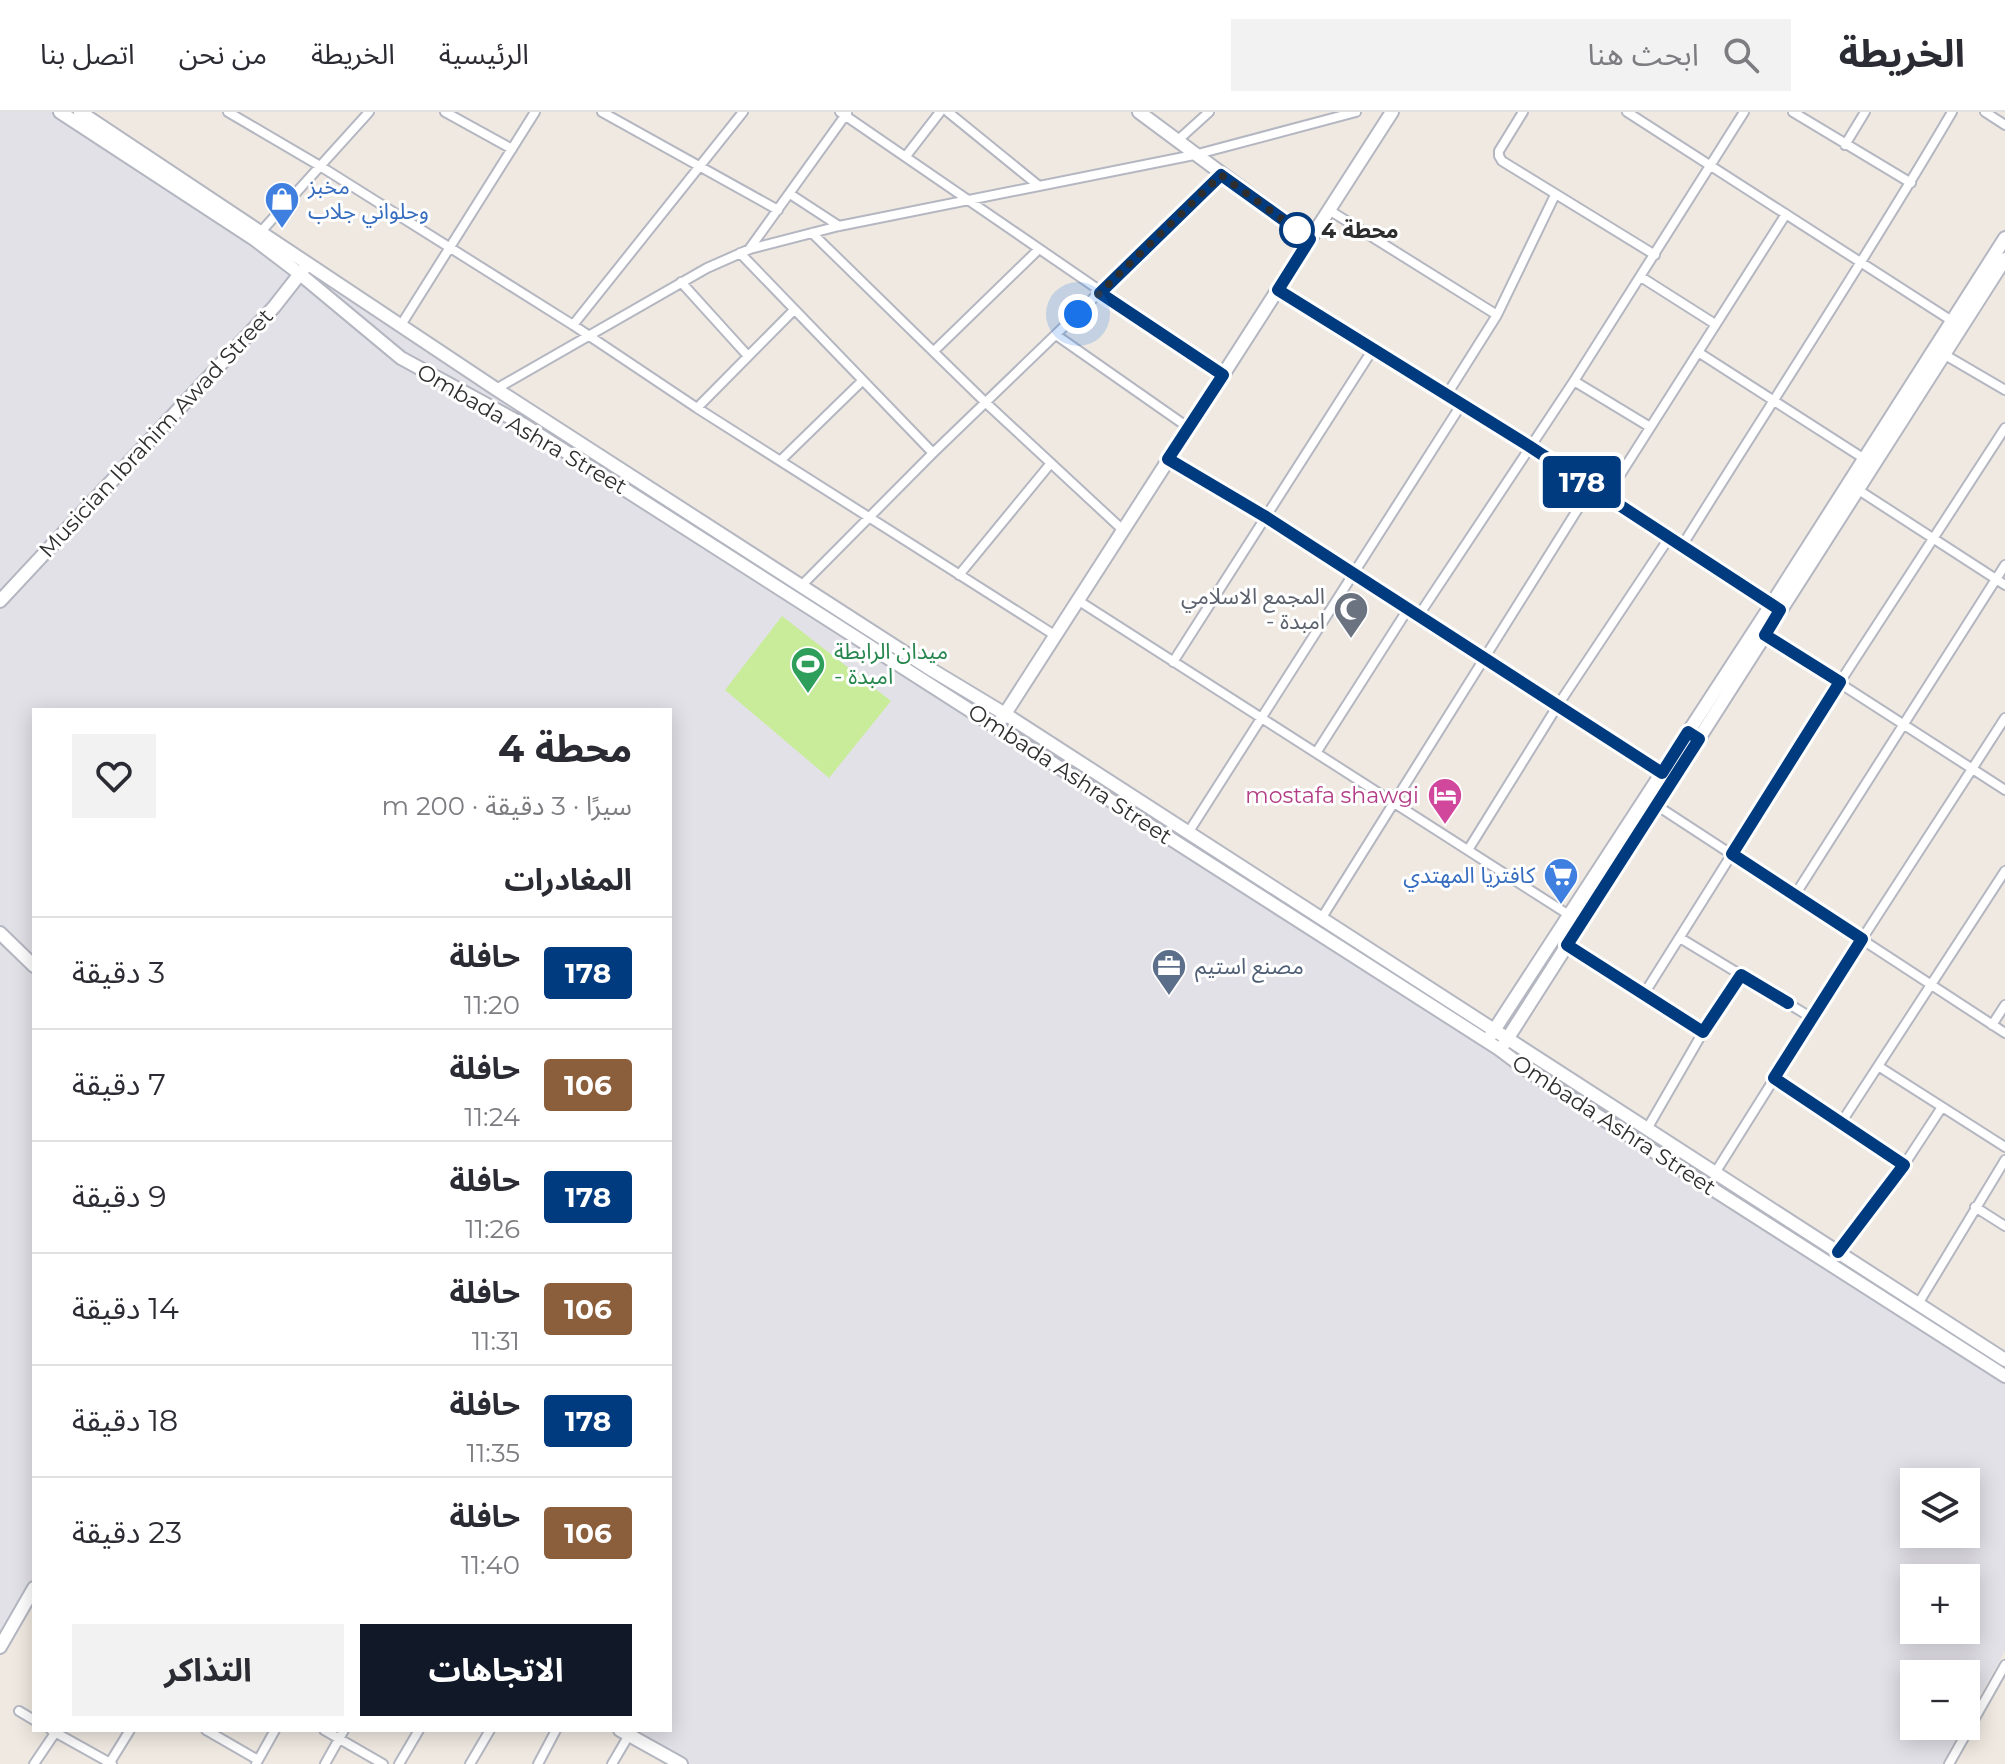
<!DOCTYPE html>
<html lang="ar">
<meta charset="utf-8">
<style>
:root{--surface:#fff;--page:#f2f2f3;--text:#2b2b33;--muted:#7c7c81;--line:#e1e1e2;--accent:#111827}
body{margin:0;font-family:Montserrat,"Noto Sans Arabic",sans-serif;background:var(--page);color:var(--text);direction:rtl;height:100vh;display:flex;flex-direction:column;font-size:30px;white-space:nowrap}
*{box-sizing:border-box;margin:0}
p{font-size:26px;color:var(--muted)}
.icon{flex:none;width:44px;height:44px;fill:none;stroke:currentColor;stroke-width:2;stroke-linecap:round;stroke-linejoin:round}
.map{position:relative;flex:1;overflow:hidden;direction:ltr}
.panel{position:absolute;left:32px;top:596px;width:640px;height:1024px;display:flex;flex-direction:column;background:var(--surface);border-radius:0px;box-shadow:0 4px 20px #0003;direction:rtl}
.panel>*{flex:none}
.badge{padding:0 16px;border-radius:6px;font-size:28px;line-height:52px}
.fabs{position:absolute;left:1900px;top:1356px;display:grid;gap:16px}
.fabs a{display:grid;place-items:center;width:80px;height:80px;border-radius:0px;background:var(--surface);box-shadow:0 4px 20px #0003;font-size:40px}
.you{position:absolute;width:40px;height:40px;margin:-20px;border:6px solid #fff;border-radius:50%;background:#1a73e8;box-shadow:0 0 0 12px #1a73e833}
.map>.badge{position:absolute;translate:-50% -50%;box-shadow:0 0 0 4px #fff}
h2{padding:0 40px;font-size:30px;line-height:72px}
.round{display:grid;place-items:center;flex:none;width:84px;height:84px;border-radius:0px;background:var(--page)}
.head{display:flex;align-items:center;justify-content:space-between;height:136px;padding:0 40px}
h1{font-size:38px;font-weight:700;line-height:60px}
.cta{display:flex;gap:16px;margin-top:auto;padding:16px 40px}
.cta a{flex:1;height:92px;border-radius:0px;background:var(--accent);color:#fff;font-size:32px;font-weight:700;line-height:92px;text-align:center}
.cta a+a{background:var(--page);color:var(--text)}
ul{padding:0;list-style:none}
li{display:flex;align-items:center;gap:24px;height:112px;padding:0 40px;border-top:2px solid var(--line)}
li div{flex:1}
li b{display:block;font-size:30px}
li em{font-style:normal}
li .badge{min-width:88px;font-weight:700;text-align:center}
header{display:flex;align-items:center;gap:48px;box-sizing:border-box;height:112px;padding:0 40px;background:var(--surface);border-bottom:2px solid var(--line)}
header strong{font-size:38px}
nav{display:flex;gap:44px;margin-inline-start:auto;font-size:28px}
.search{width:560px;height:72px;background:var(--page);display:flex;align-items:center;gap:20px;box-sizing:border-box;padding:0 28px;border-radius:0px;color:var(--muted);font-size:30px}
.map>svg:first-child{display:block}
</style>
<header>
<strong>الخريطة</strong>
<div class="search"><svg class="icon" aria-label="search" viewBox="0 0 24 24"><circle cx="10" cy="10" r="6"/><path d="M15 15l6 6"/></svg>ابحث هنا</div>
<nav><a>الرئيسية</a><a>الخريطة</a><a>من نحن</a><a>اتصل بنا</a></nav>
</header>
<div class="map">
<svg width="2005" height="1652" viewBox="0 0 2005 1652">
<rect width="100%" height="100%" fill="#efe9e1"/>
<!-- industrial -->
<path fill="#e3e1e8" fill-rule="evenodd" d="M0 0H57L2005 1246V1539L1966 1608V1562H1914V1614H1963L1942 1652H683L622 1618H670V598H34V1475L0 1536ZM1914 1370H1966V1422H1914ZM1914 1466H1966V1518H1914Z"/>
<!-- pitch -->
<path fill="#c9ec9a" d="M782 504 891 589 829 666 725 578Z"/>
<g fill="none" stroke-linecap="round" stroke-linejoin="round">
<!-- street casing -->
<g stroke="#b4b7c1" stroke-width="12">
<path id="street" d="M228 0 320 54 573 213 697 296 1056 524
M445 0 512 37
M602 0 778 98
M840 0 1223 263
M948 0 1039 74
M1523 0 1499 39V44L1502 49 1655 143
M1627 0 1952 209
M1793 0 1911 71
M1985 0 2005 13
M1177 29 1209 0
M1845 33 1865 0
M906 44 940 0
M790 82 839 114
M1329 98 1497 203
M812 121 985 290 1124 419
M257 124 369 0
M750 136 847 1
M740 141 933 341
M1641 165 1715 212
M681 170 748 244
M1278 178 1529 334 1773 494
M401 213 535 0
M573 213 743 0
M1056 223 1189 316
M934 239 1039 137
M1698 240 1863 346
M1940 240 2005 278
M1574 269 1650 315
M496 277 707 156 750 137 839 114 1194 43 1356 0
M1446 284 1497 203 1555 83
M697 296 794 198
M1168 347 1266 405 1662 661
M781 348 861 270
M1857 377 2005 473
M1606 385 1786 102
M1682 434C1772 289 1866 147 1952 0
M959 463 1051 351
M801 474 933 341 1221 63
M1079 489 1569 803
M1419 503 1574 269 1744 0
M1765 523 2005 678
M1173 550 1373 237
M1316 641 1408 497
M1656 693 2005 921
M1188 721 1461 293
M1468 738 1558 593 1669 426
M1795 783 2005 453
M1321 807 1591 376
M1680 826 1812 906
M1567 833 1703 920
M1644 882 1840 570 2005 316
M1992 913 2005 893
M1878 954 2005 1035
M1774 966 1904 1053
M1841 1011 2005 759
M1647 1017 1703 920 1741 863
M1715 1061 1862 827 2005 606
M1975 1095 2005 1114
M1838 1140 1904 1053 1942 995
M1918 1192 2005 1048
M19 1599 34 1608
M51 1618 112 1652
M206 1618 258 1648
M324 1618 383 1652
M34 1652 57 1618
M109 1652 130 1618
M256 1652 275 1618
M325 1652 344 1618
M399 1652 419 1618
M470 1652 490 1618
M538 1652 556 1618
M612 1652 629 1623
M1949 1652 2005 1553"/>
</g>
<!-- secondary casing -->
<g stroke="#b4b7c1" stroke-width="16">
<path id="secondary" d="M60 0 254 127 300 162 401 246 524 313 1499 937 1531 961 2005 1264
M80 0 496 277 927 555 1005 602 2005 1248
M1139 0 1310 127
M0 489 274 195 303 158
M1001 608 1392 0
M0 821 34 854
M1491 923 1771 493 2005 126
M1504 932 2005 147
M0 1535 34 1476
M620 1618 681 1652"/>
</g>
<!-- street -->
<use href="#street" stroke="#fff" stroke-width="8"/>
<!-- secondary -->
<use href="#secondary" stroke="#fff" stroke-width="12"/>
</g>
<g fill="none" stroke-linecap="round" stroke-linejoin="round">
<!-- line casing -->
<g stroke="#fff" stroke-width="18">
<path id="line" d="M1788 891 1741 863 1703 920 1567 833 1699 627 1688 620 1662 661 1266 405 1168 347 1223 263 1100 181 1221 63 1310 127 1278 178 1529 334 1780 498 1765 523 1840 570 1732 742 1862 827 1774 966 1904 1053 1838 1140"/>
</g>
<!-- line -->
<use href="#line" stroke="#003b80" stroke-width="12"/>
<!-- walk -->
<path stroke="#2e2e2e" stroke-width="8" stroke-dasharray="0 14.4" d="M1078 202 1221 63 1297 118"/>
</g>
<!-- icons -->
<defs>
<g id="shop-pin" transform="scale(1.8)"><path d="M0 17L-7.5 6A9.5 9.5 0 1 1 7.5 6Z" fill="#3f7fe0" stroke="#fff"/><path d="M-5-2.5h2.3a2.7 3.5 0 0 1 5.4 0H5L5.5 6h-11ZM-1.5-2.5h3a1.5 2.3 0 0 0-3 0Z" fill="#fff"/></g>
<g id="mosque-pin" transform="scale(1.8)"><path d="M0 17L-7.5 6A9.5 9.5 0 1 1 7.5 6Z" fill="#6b7280" stroke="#fff"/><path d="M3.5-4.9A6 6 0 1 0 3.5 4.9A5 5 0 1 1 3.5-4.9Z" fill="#fff"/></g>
<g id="stadium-pin" transform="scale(1.8)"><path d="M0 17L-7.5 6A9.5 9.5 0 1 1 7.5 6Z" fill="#2e9e5b" stroke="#fff"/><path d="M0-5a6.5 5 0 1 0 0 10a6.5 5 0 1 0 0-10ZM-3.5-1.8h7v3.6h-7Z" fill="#fff"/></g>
<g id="hotel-pin" transform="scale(1.8)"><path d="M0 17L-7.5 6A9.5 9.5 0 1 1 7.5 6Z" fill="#d1479c" stroke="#fff"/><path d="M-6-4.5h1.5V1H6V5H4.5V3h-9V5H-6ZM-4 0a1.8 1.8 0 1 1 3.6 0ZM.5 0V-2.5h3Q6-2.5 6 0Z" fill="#fff"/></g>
<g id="supermarket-pin" transform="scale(1.8)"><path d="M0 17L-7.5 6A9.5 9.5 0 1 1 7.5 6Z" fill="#3f7fe0" stroke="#fff"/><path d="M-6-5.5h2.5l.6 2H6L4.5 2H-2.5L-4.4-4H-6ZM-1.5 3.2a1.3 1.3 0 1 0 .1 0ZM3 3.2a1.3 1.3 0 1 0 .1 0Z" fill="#fff"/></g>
<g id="office-pin" transform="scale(1.8)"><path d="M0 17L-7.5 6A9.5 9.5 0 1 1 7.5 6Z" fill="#5c6f8a" stroke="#fff"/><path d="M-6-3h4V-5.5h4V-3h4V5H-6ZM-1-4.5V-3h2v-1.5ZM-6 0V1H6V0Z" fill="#fff"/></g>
</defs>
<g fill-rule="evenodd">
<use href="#shop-pin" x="282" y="87"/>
<use href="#mosque-pin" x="1351" y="497"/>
<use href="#stadium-pin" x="808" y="552"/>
<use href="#hotel-pin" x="1445" y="683"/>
<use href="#supermarket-pin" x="1561" y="763"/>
<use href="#office-pin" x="1169" y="854"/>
</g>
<!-- markers -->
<circle fill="#fff" stroke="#003b80" stroke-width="4" cx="1297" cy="118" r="16"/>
<g text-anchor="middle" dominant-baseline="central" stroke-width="6" stroke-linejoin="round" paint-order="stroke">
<!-- shop labels -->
<g font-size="22" fill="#366cbe" stroke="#fff" text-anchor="start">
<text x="308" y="74">مخبز<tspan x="308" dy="25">وحلواني جلاب</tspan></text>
<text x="1535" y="763" text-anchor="end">كافتريا المهتدي</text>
</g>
<!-- stop labels -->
<g font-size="22" font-weight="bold" fill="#2e2e2e" stroke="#fff" text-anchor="start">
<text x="1321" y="118">محطة 4</text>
</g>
<!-- street labels -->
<g font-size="22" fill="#2e2e2e" stroke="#fff">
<text transform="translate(522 317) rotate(30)">Ombada Ashra Street</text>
<text transform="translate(156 321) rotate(-47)">Musician Ibrahim Awad Street</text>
<text transform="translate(1070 662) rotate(33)">Ombada Ashra Street</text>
<text transform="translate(1614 1013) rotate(33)">Ombada Ashra Street</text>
</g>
<!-- worship labels -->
<g font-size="22" fill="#5b616d" stroke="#fff" text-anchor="end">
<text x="1325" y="484">المجمع الاسلامي<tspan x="1325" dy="25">- امبدة</tspan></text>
</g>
<!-- leisure labels -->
<g font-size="22" fill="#27864d" stroke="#fff" text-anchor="start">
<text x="834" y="539">ميدان الرابطة<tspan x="834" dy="25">- امبدة</tspan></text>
</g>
<!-- hotel labels -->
<g font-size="22" fill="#b23c85" stroke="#fff" text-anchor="end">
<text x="1419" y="683">mostafa shawgi</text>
</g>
<!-- service labels -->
<g font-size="22" fill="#4e5e75" stroke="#fff" text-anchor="start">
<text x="1195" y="854">مصنع استيم</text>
</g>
</g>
</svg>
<div class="fabs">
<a><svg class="icon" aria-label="layers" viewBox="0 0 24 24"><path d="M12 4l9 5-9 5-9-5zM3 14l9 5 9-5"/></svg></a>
<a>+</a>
<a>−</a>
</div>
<div class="you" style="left:1078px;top:202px"></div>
<b class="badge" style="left:1582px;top:370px;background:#003b80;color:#fff">178</b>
<section class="panel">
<div class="head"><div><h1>محطة 4</h1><p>سيرًا · 3 دقيقة · 200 m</p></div><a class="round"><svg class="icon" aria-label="heart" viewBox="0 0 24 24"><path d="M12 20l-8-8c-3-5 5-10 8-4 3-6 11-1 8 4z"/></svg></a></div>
<h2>المغادرات</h2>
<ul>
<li><span class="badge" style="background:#003b80;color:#fff">178</span><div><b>حافلة</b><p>11:20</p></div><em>3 دقيقة</em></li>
<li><span class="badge" style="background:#8b5e3c;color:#fff">106</span><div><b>حافلة</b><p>11:24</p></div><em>7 دقيقة</em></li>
<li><span class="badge" style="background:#003b80;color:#fff">178</span><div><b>حافلة</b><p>11:26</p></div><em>9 دقيقة</em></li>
<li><span class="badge" style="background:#8b5e3c;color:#fff">106</span><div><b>حافلة</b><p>11:31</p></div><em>14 دقيقة</em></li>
<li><span class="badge" style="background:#003b80;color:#fff">178</span><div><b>حافلة</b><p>11:35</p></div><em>18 دقيقة</em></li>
<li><span class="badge" style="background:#8b5e3c;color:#fff">106</span><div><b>حافلة</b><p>11:40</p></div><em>23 دقيقة</em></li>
</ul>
<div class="cta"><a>الاتجاهات</a><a>التذاكر</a></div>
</section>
</div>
